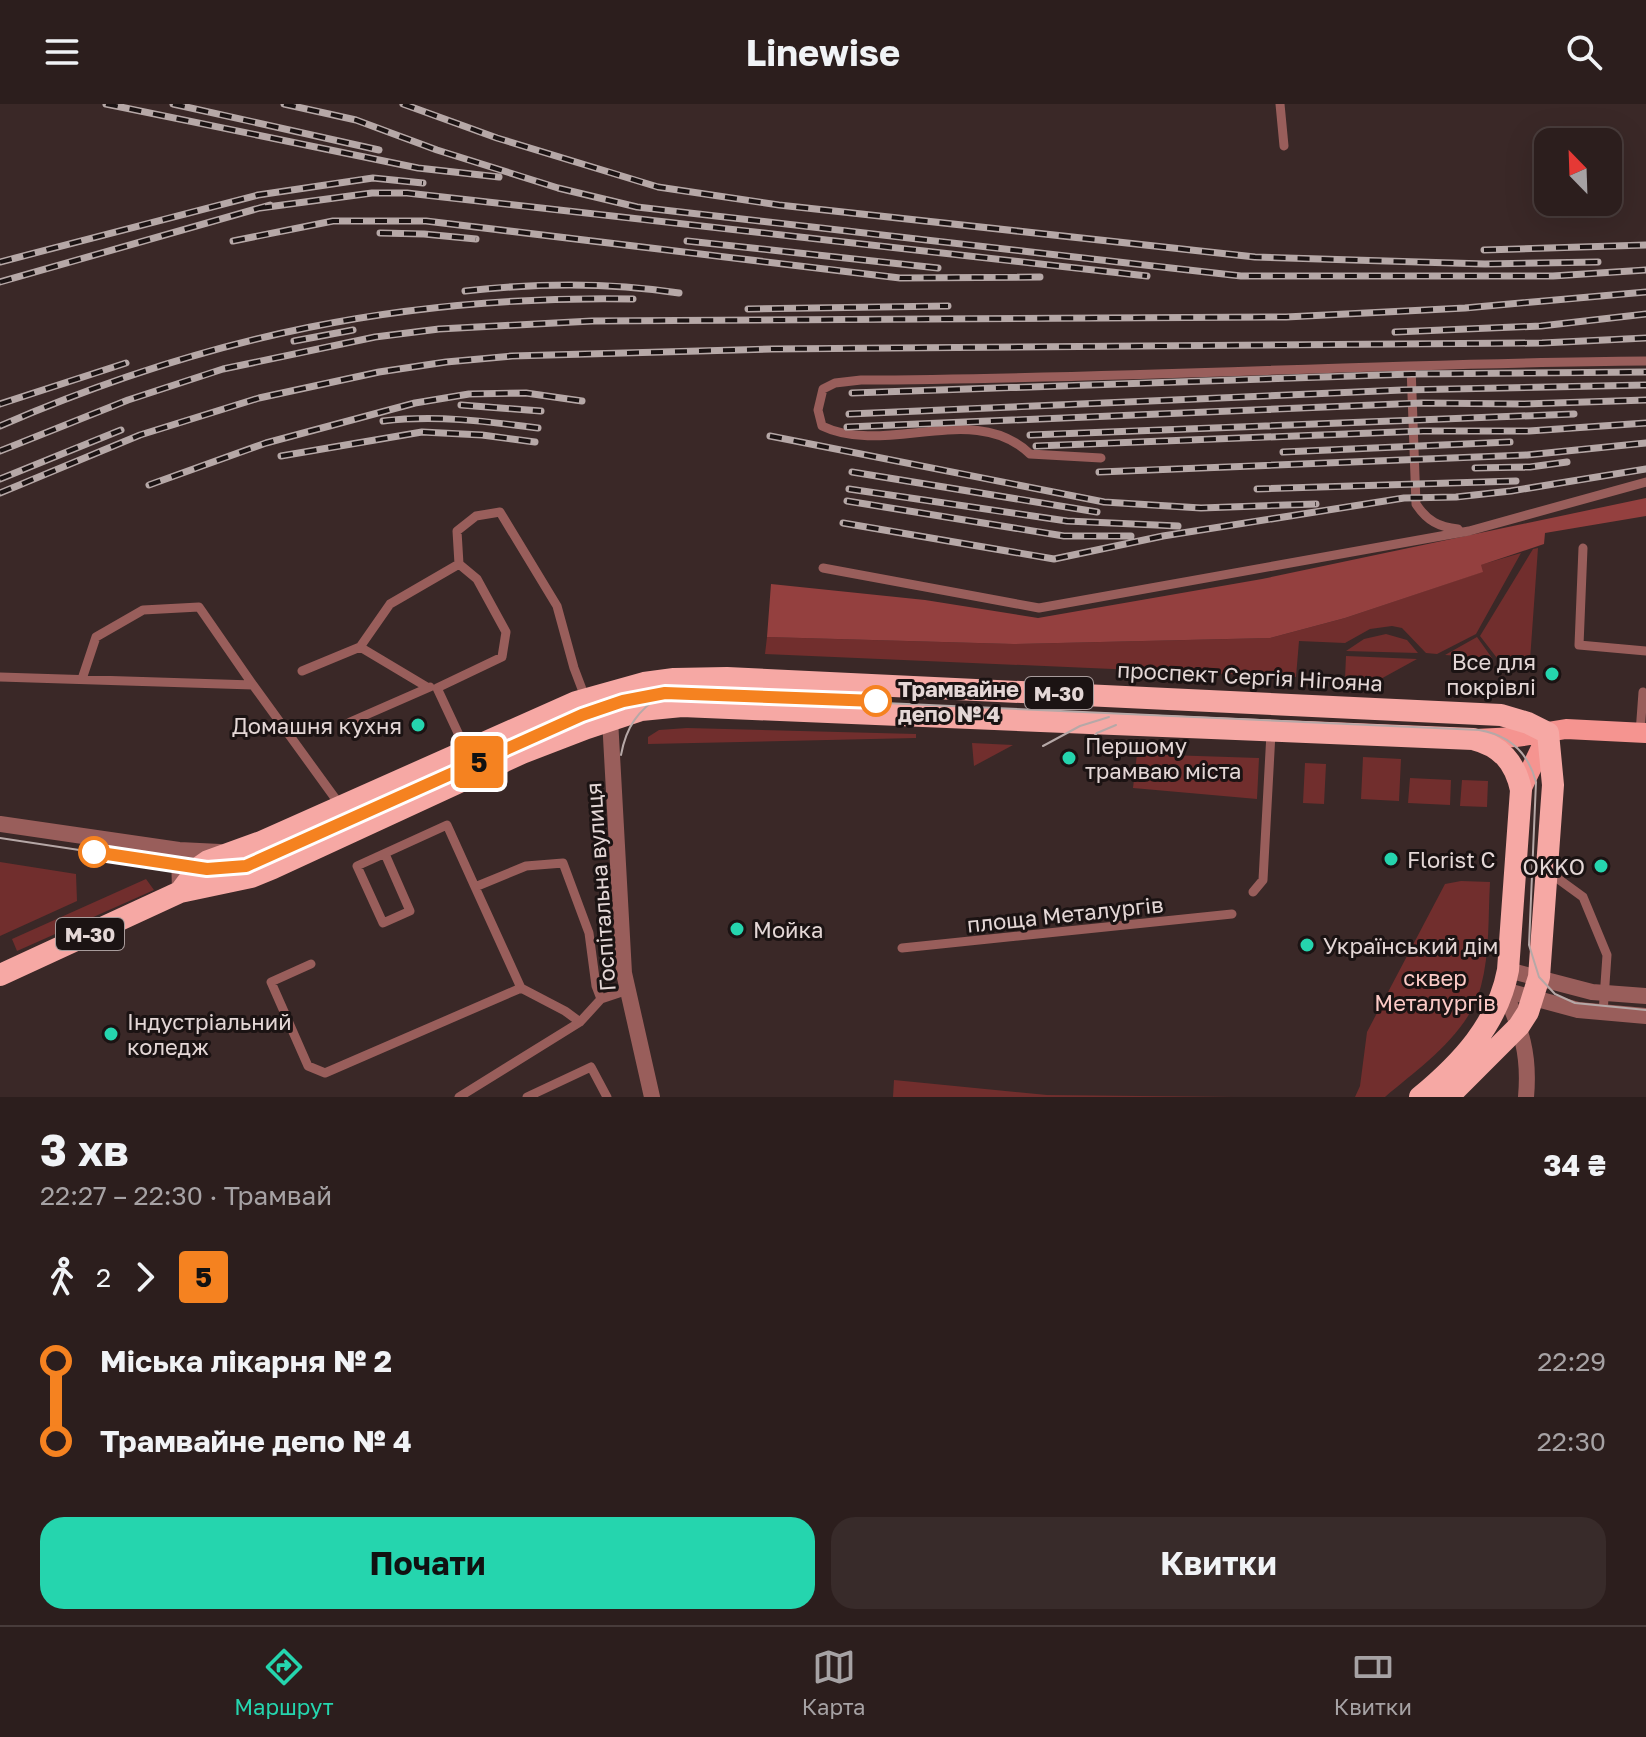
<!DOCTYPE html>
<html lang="uk">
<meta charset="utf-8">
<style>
:root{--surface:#2c1e1d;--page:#382b2a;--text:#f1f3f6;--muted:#a6a2a4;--line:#483c3b;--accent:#25d5ae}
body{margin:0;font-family:"Golos Text",sans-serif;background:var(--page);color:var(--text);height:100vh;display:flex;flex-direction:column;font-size:30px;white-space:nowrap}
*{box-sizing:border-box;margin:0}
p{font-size:26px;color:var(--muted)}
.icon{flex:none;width:44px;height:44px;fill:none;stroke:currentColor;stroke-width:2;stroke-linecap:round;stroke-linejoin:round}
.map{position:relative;height:993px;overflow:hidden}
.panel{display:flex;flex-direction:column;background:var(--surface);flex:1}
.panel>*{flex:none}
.badge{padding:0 16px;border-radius:6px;font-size:28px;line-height:52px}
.needle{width:52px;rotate:337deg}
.buttons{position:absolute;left:1534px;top:24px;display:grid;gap:16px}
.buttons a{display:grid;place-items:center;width:88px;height:88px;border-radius:16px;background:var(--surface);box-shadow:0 8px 32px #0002,0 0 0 2px var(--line);font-size:40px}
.map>.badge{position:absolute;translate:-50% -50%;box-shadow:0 0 0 4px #fff}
.legs{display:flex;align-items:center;gap:12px;height:88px;padding:0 40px;font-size:26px}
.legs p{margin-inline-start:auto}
.overview{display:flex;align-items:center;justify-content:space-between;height:136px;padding:0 40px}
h1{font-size:44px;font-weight:700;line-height:60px}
.cta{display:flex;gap:16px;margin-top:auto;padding:16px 40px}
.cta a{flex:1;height:92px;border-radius:24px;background:var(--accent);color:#111;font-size:32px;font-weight:700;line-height:92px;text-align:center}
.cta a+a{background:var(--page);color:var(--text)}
ul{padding:0 40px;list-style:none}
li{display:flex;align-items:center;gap:28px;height:80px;font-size:30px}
li i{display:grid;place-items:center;width:12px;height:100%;margin:0 10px;background:currentColor}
li i::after{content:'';width:20px;height:20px;margin:-10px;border:6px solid;border-radius:50%;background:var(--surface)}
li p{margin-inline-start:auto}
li:first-child i{background:linear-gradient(#0000 50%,currentColor 0)}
li:last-child i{background:linear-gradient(currentColor 50%,#0000 0)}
header{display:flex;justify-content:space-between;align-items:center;height:104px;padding:0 40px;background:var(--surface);font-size:36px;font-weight:700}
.menu{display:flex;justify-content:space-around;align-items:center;height:112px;border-top:2px solid var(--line);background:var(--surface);font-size:22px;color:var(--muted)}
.menu a{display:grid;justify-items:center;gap:4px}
.menu .selected{color:var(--accent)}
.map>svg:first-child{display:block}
</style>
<header><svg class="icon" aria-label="menu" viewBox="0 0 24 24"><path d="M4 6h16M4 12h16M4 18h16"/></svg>Linewise<svg class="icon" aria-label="search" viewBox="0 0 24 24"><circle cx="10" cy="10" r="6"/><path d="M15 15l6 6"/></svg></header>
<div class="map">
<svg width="1646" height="993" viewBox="0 0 1646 993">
<rect width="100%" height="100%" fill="#3a2827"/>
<!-- green -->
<path fill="#712e2d" d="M1538 444 1530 556 1497 554 1480 532 1533 445Z
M1521 449 1476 530 1437 550 1426 549 1402 524 1392 522 1370 525 1345 539 1299 537 1296 573 765 550 767 533 1013 540 1270 534 1345 514 1482 468 1480 461Z
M1386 530 1407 536 1418 549 1346 547 1364 535Z
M1477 533 1492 554 1445 551Z
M1346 552 1417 555 1377 577 1345 575Z
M687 624 916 630V634L648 640V633L659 626Z
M972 639 1013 641 974 662Z
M1137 650 1259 654 1257 695 1133 684Z
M1363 653 1401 655 1399 697 1361 695Z
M1305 659 1326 660 1324 700 1303 699Z
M1410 674 1451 676 1450 701 1408 699Z
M1462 676 1488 677 1487 703 1460 702Z
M0 758 76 770 77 797 0 832Z
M146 775 154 786 17 847 12 835Z
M1461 777 1490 778C1488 812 1490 849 1481 882 1469 930 1420 963 1385 993H1355L1360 982 1367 928 1445 780Z
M894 976 1047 991 1234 993H893Z"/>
<!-- forest -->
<path fill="#94403f" d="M1646 394V412L1545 429 1544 440 1481 461 1483 468 1345 514 1270 534 1013 540 767 533 771 480 925 496 1038 514 1262 475Z"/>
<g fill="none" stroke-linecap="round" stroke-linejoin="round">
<!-- service -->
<path stroke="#995e5b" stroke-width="9" d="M1280 0 1284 42
M1411 263 1416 400C1427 417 1439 423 1458 425
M1101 354 1030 350C975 296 886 353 822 322L818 306 823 285 835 279 861 276C1123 275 1384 259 1646 257
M1583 444 1579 541 1646 547
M823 464 1039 504 1469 427 1646 378
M302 567 360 543
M0 573 253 581 340 701
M82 575 96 533 143 506 199 503 253 581
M427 583 360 543 390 500 459 460
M350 618 430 583
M1640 629 1643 588
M466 646 437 584 502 553 506 528 477 475 459 460 457 427 476 412 500 408 557 502 574 564 585 593
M385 750 410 807 383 819 357 762 447 721 475 783 526 762 563 759 589 829 596 882 601 895
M1550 769 1583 793 1607 851 1603 909
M475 783 521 884 565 907 580 918
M1253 788 1263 776 1271 629
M902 844 1232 810
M311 860 271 878 308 962 325 969 521 884
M459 993 580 918 601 895 628 886
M527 993 591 963 607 993"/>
<!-- minor -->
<path stroke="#995e5b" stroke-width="16" d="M602 589 610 615 624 869 652 993
M0 720 179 746 220 748
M179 746 180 788
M1508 866 1592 888 1646 892
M1504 886 1578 906 1646 912"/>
<!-- tertiary -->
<path stroke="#995e5b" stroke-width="16" d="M1504 886C1521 926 1530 949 1526 993"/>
<!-- primary -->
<path stroke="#f59490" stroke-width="20" d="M1475 635 1517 633 1566 625 1646 629
M1521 686 1548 629"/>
<!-- trunk -->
<path stroke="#f6a8a4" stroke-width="22" d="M180 788 198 764 208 757 261 738 576 598 644 579 674 575 727 574 1501 611 1528 619 1548 629 1553 681 1539 873 1528 908 1519 922 1448 993
M0 871 180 788 251 773 273 764 522 649 587 624 641 606 682 602 1473 635C1501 642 1515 658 1521 686L1508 866C1498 920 1461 959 1420 993"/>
<!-- tram -->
<path stroke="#b6a8a7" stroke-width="2" d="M1087 640 1097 629 1116 621
M1043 642 1080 622 1109 613
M621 651C626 623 638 606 662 591
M0 734 198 764 216 766 246 762 582 611 623 597 665 589 1479 626C1509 631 1528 648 1536 678L1529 841 1539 873 1555 890 1575 899 1646 906"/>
<!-- rail casing -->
<g stroke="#b6a8a7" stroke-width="7">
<path id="rail" d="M106 0 418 64 499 73
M173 0 379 46
M284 0 356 16 437 46 558 84 637 103 1241 172H1553L1646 166
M403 0 497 34 658 83 779 101 1255 153 1485 160 1598 158
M260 104 372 89H407L1147 172
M380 129 424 130 476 135
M233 137 333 117H426L900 174 1040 173
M687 137 938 164
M1484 146 1646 141
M0 158 258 91 373 74 423 79
M0 178 270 101
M465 187C537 179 608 178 679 189
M748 205 948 202
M1395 228 1541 222 1646 210
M294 237 353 226
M852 289 1412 270 1646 268
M0 300 126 259
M461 301 541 307
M849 310 1402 286 1646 281
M383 317C435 311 485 317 538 324
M0 322C208 232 406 191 633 195
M847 323 1422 299 1523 300 1646 296
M1030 331 1574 310
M770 332 1104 398 1201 404 1316 400
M1036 342 1423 327H1529L1646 319
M0 347 128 296 223 265 375 233 439 225 592 217 1286 213 1465 204 1646 188
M1283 348 1510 338
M281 352 422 328 482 331 535 338
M1475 364 1530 363 1567 358
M852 368 1097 408
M1099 368 1527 351 1646 339
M0 375 121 326
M149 381 266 339 415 299 469 290 526 289 582 297
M849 385 1067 417 1178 422
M1257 385 1516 377
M0 389 140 331 259 294 379 268 446 258 512 252 771 245 1542 239 1646 234
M847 397 1064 432H1131
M843 419 1054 455 1163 432 1404 394 1456 393 1511 387 1646 365"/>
</g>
<!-- rail -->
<use href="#rail" stroke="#1b1313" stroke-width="4" stroke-dasharray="12" stroke-linecap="butt"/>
</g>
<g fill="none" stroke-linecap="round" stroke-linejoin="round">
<!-- line-1 casing -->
<g stroke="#fff" stroke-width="18">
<path id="line-1" d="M94 748 207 765 246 762 582 611 623 597 665 589 876 597"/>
</g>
<!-- line-1 -->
<use href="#line-1" stroke="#f58220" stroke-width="12"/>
</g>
<!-- markers -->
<g fill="#25d5ae" stroke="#1b1313" stroke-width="3">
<circle cx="1552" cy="570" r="8"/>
<circle cx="418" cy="621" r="8"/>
<circle cx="1069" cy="654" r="8"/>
<circle cx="1391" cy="755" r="8"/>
<circle cx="1601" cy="762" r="8"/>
<circle cx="737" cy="825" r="8"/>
<circle cx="1307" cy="841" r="8"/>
<circle cx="111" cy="930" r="8"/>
</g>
<g fill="#fff" stroke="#f58220" stroke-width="4">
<circle cx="876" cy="597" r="14"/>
<circle cx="94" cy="748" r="14"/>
</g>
<g text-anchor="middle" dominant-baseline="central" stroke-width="6" stroke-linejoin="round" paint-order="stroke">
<!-- shield labels -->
<g fill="#1b1313" stroke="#a89c9c" stroke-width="2">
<rect x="1025" y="573" width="68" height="32" rx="6"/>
<rect x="56" y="814" width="68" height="32" rx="6"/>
</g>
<g font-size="20" font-weight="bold" fill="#e4d7d6">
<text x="1059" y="589">М-30</text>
<text x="90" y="830">М-30</text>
</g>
<!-- poi labels -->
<g font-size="22" fill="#e4d7d6" stroke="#1b1313" text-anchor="start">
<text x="1536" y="557" text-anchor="end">Все для<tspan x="1536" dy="25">покрівлі</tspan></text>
<text x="402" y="621" text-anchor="end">Домашня кухня</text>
<text x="1085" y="641">Першому<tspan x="1085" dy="25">трамваю міста</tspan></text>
<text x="1407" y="755">Florist C</text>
<text x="1585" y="762" text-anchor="end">OKKO</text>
<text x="753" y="825">Мойка</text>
<text x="1323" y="841">Український дім</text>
<text x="127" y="917">Індустріальний<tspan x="127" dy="25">коледж</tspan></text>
</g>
<!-- street labels -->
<g font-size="22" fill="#e4d7d6" stroke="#1b1313">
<text transform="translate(1250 572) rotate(3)">проспект Сергія Нігояна</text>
<text transform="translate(600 783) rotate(-94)">Госпітальна вулиця</text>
<text transform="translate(1065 810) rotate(-6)">площа Металургів</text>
</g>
<!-- stop labels -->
<g font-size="22" font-weight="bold" fill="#e4d7d6" stroke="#1b1313" text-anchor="start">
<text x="898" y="584">Трамвайне<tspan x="898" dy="25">депо № 4</tspan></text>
</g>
<!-- park labels -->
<g font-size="22" fill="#fccac6" stroke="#1b1313">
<text x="1435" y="873">сквер<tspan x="1435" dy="25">Металургів</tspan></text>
</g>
</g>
</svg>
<div class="buttons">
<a><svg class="needle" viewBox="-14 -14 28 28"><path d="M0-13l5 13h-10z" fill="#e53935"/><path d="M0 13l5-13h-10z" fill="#a6a2a4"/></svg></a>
</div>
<b class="badge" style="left:479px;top:658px;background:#f58220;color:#111">5</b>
</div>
<section class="panel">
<div class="overview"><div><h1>3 хв</h1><p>22:27 – 22:30 · Трамвай</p></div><b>34 ₴</b></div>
<div class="legs"><svg class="icon" aria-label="walk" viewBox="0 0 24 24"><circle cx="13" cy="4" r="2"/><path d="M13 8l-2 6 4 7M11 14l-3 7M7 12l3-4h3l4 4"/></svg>2<svg class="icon" aria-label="forward" viewBox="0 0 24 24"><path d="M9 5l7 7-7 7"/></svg><b class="badge" style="background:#f58220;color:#111">5</b></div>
<ul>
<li><i style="color:#f58220"></i><b>Міська лікарня № 2</b><p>22:29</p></li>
<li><i style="color:#f58220"></i><b>Трамвайне депо № 4</b><p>22:30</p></li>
</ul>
<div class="cta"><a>Почати</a><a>Квитки</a></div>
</section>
<nav class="menu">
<a class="selected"><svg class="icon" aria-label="directions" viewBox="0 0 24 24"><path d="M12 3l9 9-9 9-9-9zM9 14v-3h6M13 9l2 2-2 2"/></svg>Маршрут</a>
<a><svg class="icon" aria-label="map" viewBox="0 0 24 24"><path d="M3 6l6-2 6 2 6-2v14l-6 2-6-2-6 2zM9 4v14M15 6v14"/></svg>Карта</a>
<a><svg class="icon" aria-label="tickets" viewBox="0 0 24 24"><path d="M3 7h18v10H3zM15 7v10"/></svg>Квитки</a>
</nav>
